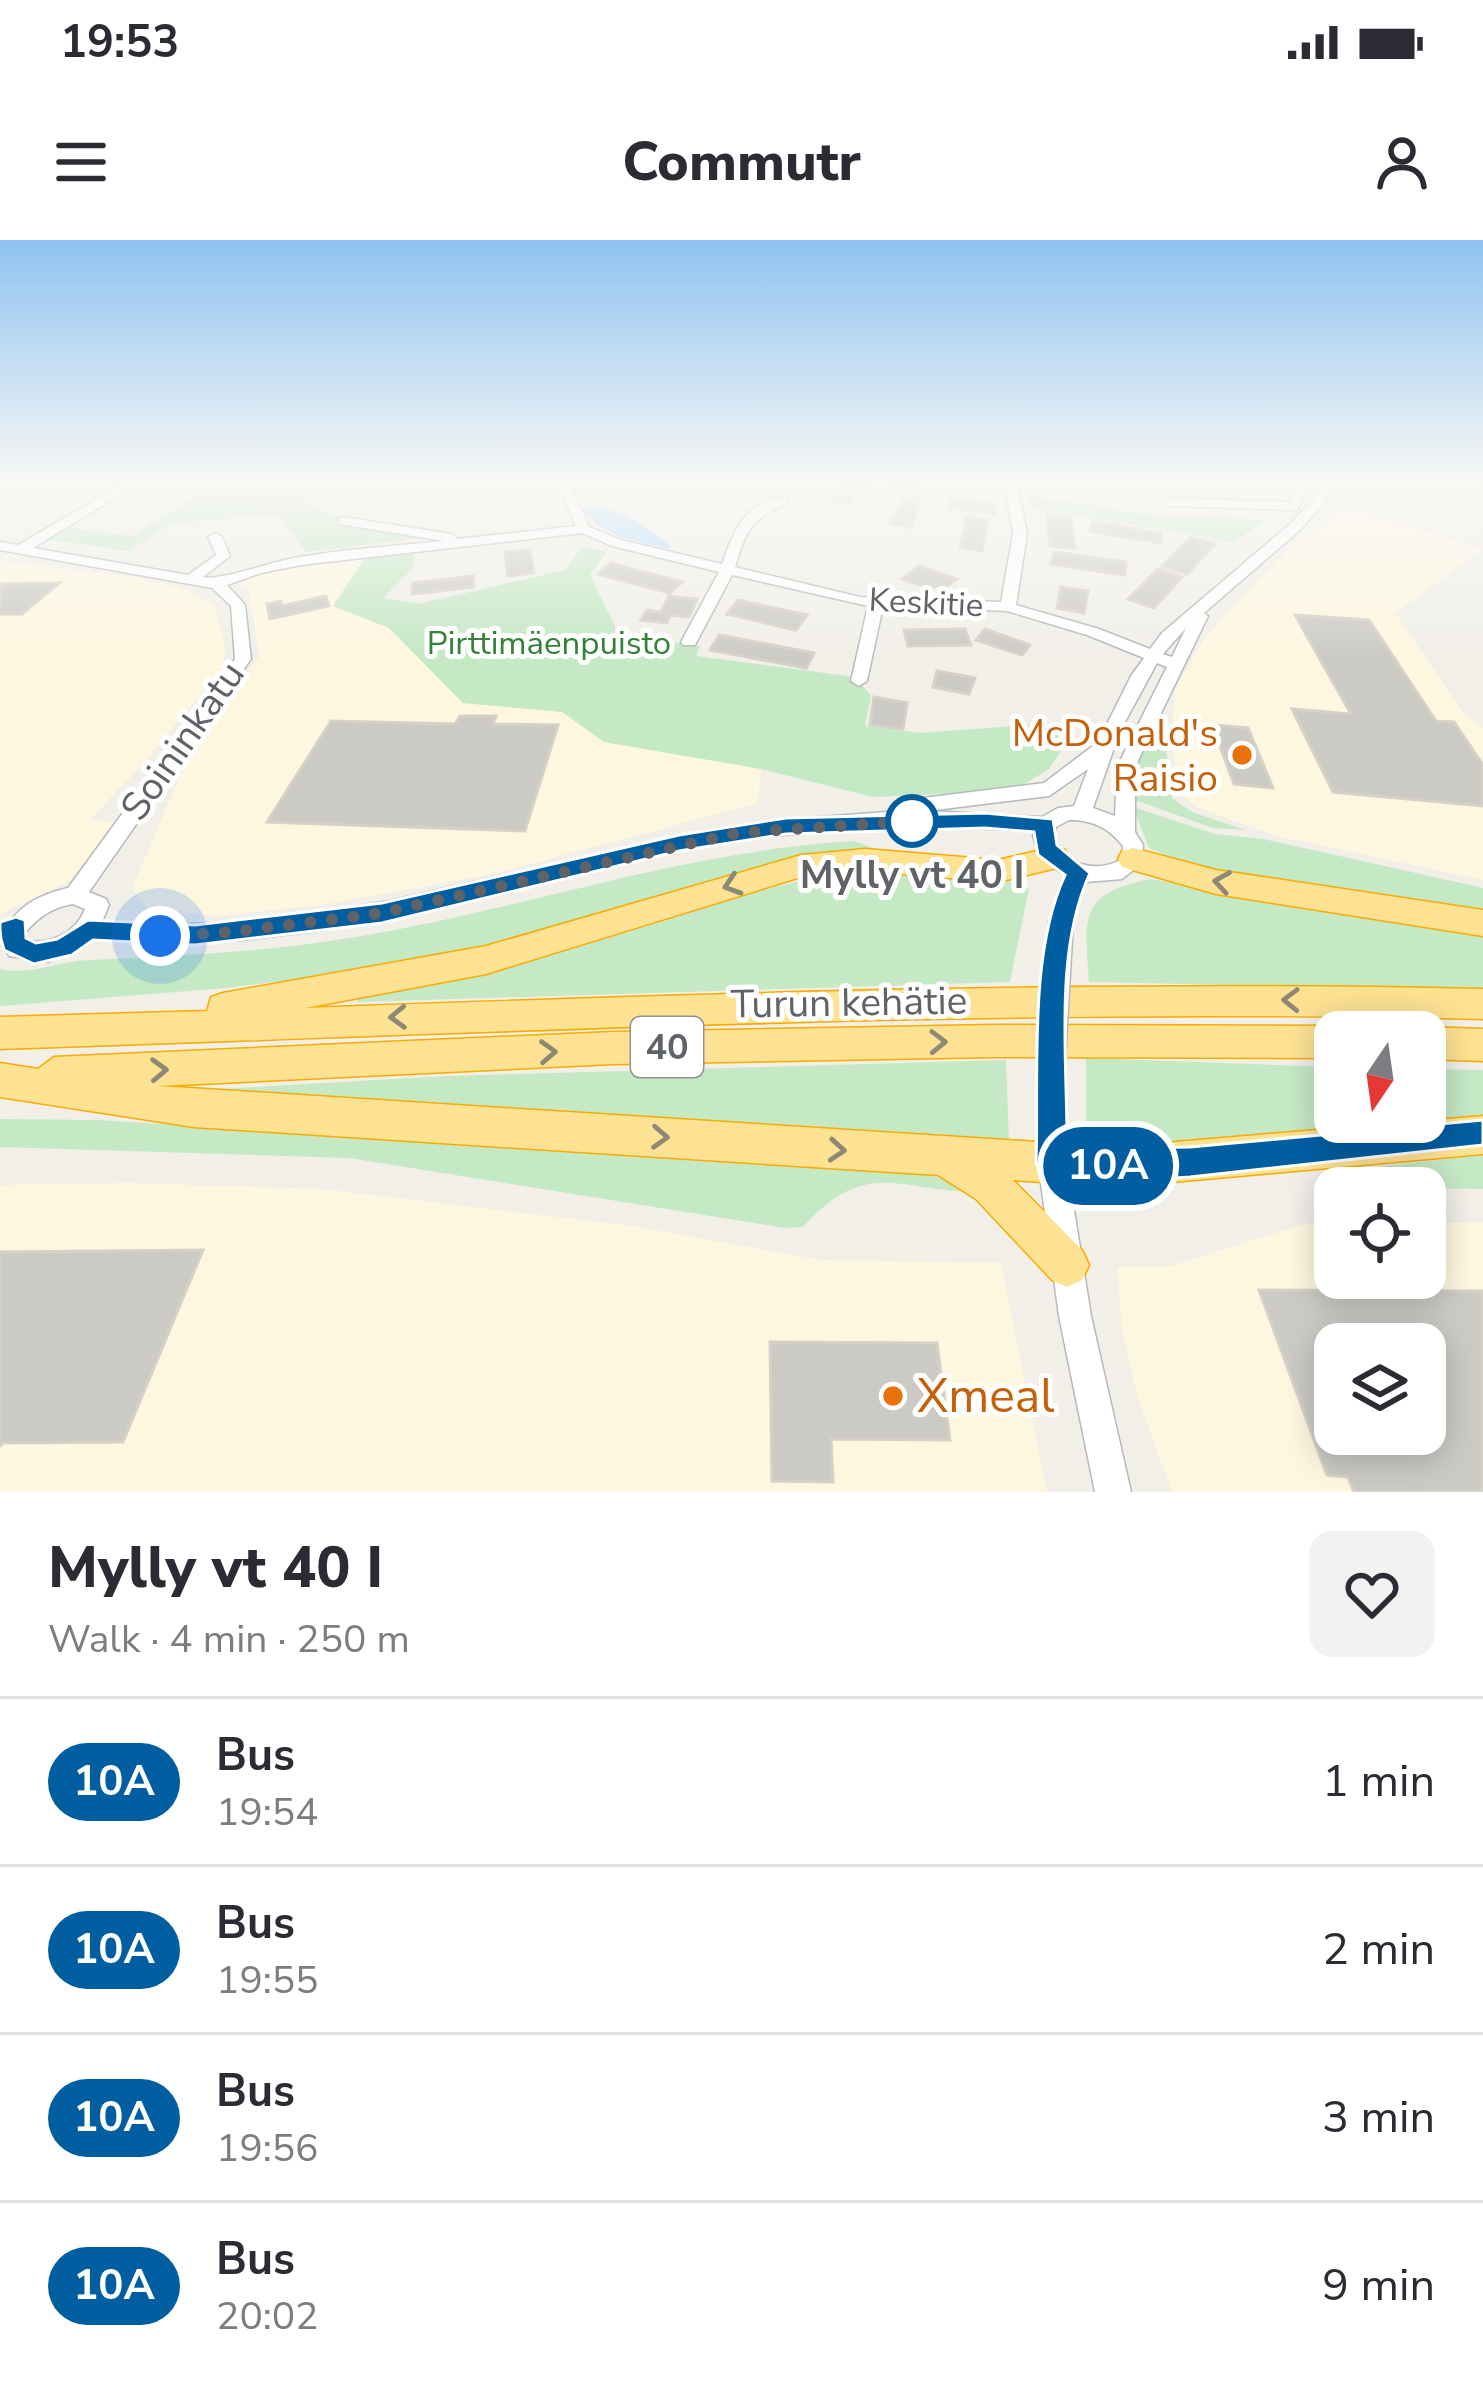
<!DOCTYPE html>
<meta charset="utf-8">
<style>
:root{--surface:#fff;--page:#f2f2f3;--text:#2b2b33;--muted:#7c7c81;--line:#e1e1e2}
body{margin:0;font-family:"Nunito Sans",sans-serif;background:var(--page);color:var(--text);height:100vh;display:flex;flex-direction:column;font-size:45px;white-space:nowrap}
*{box-sizing:border-box;margin:0}
p{font-size:39px;color:var(--muted)}
.icon{flex:none;width:66px;height:66px;fill:none;stroke:currentColor;stroke-width:2;stroke-linecap:round;stroke-linejoin:round}
.map{position:relative;height:1252px;overflow:hidden}
.side{display:flex;flex-direction:column;background:var(--surface);flex:1}
.side>*{flex:none}
.badge{padding:0 24px;border-radius:39px;font-size:42px;line-height:78px}
.needle{width:78px;rotate:193deg}
.tools{position:absolute;left:1314px;top:771px;display:grid;gap:24px}
.tools a{display:grid;place-items:center;width:132px;height:132px;border-radius:24px;background:var(--surface);box-shadow:0 6px 30px #0003;font-size:60px}
.you{position:absolute;width:60px;height:60px;margin:-30px;border:9px solid #fff;border-radius:50%;background:#1a73e8;box-shadow:0 0 0 18px #1a73e833}
.map>.badge{position:absolute;translate:-50% -50%;box-shadow:0 0 0 6px #fff}
.round{display:grid;place-items:center;flex:none;width:126px;height:126px;border-radius:24px;background:var(--page)}
.summary{display:flex;align-items:center;justify-content:space-between;height:204px;padding:0 48px}
h1{font-size:57px;font-weight:800;line-height:90px}
ul{padding:0;list-style:none}
li{display:flex;align-items:center;gap:36px;height:168px;padding:0 48px;border-top:3px solid var(--line)}
li div{flex:1}
li b{display:block;font-size:45px}
li em{font-style:normal}
li .badge{min-width:132px;font-weight:700;text-align:center}
.status{display:flex;justify-content:space-between;align-items:center;height:84px;padding:0 60px;background:var(--surface);direction:ltr}
.status svg{height:33px;fill:currentColor}
header{display:flex;justify-content:space-between;align-items:center;height:156px;padding:0 48px;background:var(--surface);font-size:54px;font-weight:800}
.map>svg:first-child{display:block}
</style>
<div class="status"><b>19:53</b><svg viewBox="0 0 49 12"><path d="M0 12V9h3v3zM5 12V6h3v6zM10 12V3h3v9zM15 12V0h3v12zM26 1h20v11H26zM47 4h2v5h-2z"/></svg></div>
<header><svg class="icon" aria-label="menu" viewBox="0 0 24 24"><path d="M4 6h16M4 12h16M4 18h16"/></svg>Commutr<svg class="icon" aria-label="person" viewBox="0 0 24 24"><circle cx="12" cy="8" r="4"/><path d="M4 21q1-7 8-7t8 7"/></svg></header>
<div class="map">
<svg width="1483" height="1252" viewBox="0 0 1483 1252">
<rect width="100%" height="100%" fill="#f1efe8"/>
<!-- commercial -->
<path fill="#fef7e0" fill-rule="evenodd" d="M1346 267 1483 309 1395 373 1465 475 1483 488V640L1277 596 1194 566 1179 551 1172 501 1175 450 1205 397 1304 293 1322 286Z
M365 318 333 366 389 388 463 463 563 472 604 502 761 529 758 563 489 635 321 665 216 676 147 667 132 649 186 522 259 416 248 348 240 343 269 332Z
M0 321 135 337 182 348 215 366 226 410 222 428 143 524 89 580 115 582 85 623 66 643 0 674Z
M130 943 322 949 632 986 821 1020 1001 1023 1047 1252H0V945Z
M1425 983H1483V1252H1172L1137 1155 1122 1088 1117 1027H1168L1304 984H1335V1038H1425ZM1335 1104H1425V1194H1335Z"/>
<!-- green -->
<path fill="#c5e8c5" d="M198 244H300L303 262 337 276 339 284 431 297 306 312 279 274 173 283 129 311 44 299 65 287 132 296 210 247Z
M1026 254 1137 273 1265 280 1235 302 1028 267Z
M583 306 606 312 590 335 619 395 700 406 696 416 855 437 871 456 865 486 920 493 1080 481 1049 529 1013 551 873 557 761 529 604 502 562 472 463 463 389 388 333 366 365 318 415 314 412 329 383 358 418 364 565 330Z
M1149 497 1165 500 1172 558 1192 572 1245 590 1213 588 1132 559 1131 528Z
M1133 567 1215 594 1263 599 1483 648V674L1200 630 1149 608Z
M853 601 874 608 747 629 481 709 377 729 226 748 0 766V729C33 736 57 721 89 720 199 716 307 709 415 686 562 656 703 610 853 601Z
M887 631 1014 642 1029 648 1010 742 357 762 359 757C450 739 539 720 628 692 716 666 794 632 887 631Z
M1150 639 1483 692V750L1089 742C1085 677 1078 654 1150 639Z
M1086 818 1335 827V882H1425V829L1483 830V880L1112 908 1086 898Z
M1006 820 1009 902 203 850 447 836Z
M0 879 98 880 918 932 967 946 970 952C893 948 864 920 803 987L786 988 349 918 0 907Z
M1483 915V949L1344 948 1339 943 1382 926Z"/>
<!-- water -->
<path fill="#aadaff" d="M584 266C616 264 647 289 670 305L669 309 621 297 599 286 582 270Z"/>
<!-- building -->
<path fill="#cccac5" stroke="#d6d1c6" stroke-width="3" fill-rule="evenodd" d="M851 244H871L868 250 860 249 849 265 833 263 843 246Z
M892 244H898L936 250 932 259 888 252Z
M952 258 997 265 994 274 948 267Z
M903 260 920 263 911 287 890 283Z
M1047 275 1070 277 1075 308 1050 306Z
M967 276 988 280 982 311 960 307Z
M1093 281 1161 293 1160 303 1090 291Z
M1191 297 1215 304 1187 334 1162 326Z
M530 310 534 333 508 336 505 312Z
M1054 312 1126 322 1125 335 1051 324Z
M611 323 682 342 670 353 598 334Z
M919 326 957 339 945 348 937 345 932 349 902 339Z
M1158 329 1182 337 1154 368 1128 359Z
M473 336 474 347 412 354 413 343Z
M59 343 22 374H0V344Z
M1061 347 1088 351 1084 373 1057 368Z
M326 356 329 366 270 379 267 364 281 361 282 366Z
M669 356 697 359 689 377 670 375 667 383 641 380 647 370 661 372Z
M738 360 807 375 796 390 727 374Z
M1295 375 1369 380 1436 481 1454 482 1483 525V566L1333 552 1292 469 1351 474Z
M965 389 971 405 908 406 904 390Z
M985 389 1030 405 1022 415 976 400Z
M719 395 814 413 806 428 710 410Z
M937 431 975 438 969 454 933 447Z
M874 457 907 463 903 489 870 485Z
M460 476H496L493 484 558 485 525 591 267 582 331 481 455 484Z
M1212 485 1248 488 1273 548 1234 544Z
M203 1010 123 1202 2 1203 0 1207V1012Z
M1259 1050 1483 1051V1252H1354L1348 1237 1327 1235ZM1335 1104H1425V1194H1335Z
M770 1102 937 1103 950 1200 831 1199 833 1242 772 1241Z"/>
<g fill="none" stroke-linecap="round" stroke-linejoin="round">
<!-- minor casing -->
<g stroke="#b5b8bc" stroke-width="3">
<path id="minor" d="M123 244H138L33 308 188 335 216 315 208 297 215 293 222 297 230 316 203 337C222 341 270 322 294 318 343 309 394 306 444 301L339 284V278L344 277 452 294 458 299 576 286 558 244H570L589 287 621 300 722 324C734 290 746 259 787 257V263C750 281 747 288 735 327L860 357 1001 362 1013 294 1005 244H1017L1027 294 1016 365 1099 389 1150 409 1162 393 1290 284 1328 244H1341L1300 290 1204 373 1208 376 1135 527V592L1143 605 1142 623 1122 639 1086 642 1069 687H1053L1050 681 1067 636C1049 626 1039 616 1033 596L1035 591 911 585 769 596 682 609 389 678 316 691 242 700 167 703 91 699 48 722 9 716 1 696C16 667 37 655 68 648L235 419 231 366 212 348 0 310V302L18 305ZM582 293 612 306 719 332 681 402 683 405H695L732 335 868 366 851 441 859 446 867 441 883 366 1007 371 1087 395 1144 418 1131 436 1098 502 1044 543 923 558 887 572 769 581 682 595 389 661 316 673 242 682 167 685 102 682 109 665 106 659 89 652 251 419 245 365 227 345 261 333 301 325ZM1186 388 1172 417 1163 414ZM1157 423 1167 427 1117 527 1115 576 1093 568 1120 491ZM1088 529 1074 566 1058 568 1042 577 927 571 1049 556ZM1069 580C1092 580 1108 587 1123 606L1122 619C1096 634 1063 625 1053 596L1056 587ZM73 664 85 669C75 694 51 704 25 701V693C38 677 53 667 73 664Z
M1301 244H1313L1297 269 1293 270 1171 266 1165 262 1171 258 1289 262Z
M1051 900 1061 904 1065 914 1091 1076 1131 1252H1095L1059 1076 1037 914 1041 904Z"/>
</g>
<!-- highway casing -->
<g stroke="#f9ab00" stroke-width="3">
<path id="highway" d="M1054 607 1065 610 1069 618 1065 626 998 642 865 631 801 637 486 734 305 768C698 754 1090 740 1483 749V779C988 767 495 793 0 809V777L207 771 211 757 223 753 486 706 801 615 865 609 998 620Z
M1133 608 1216 630 1483 670V696L1216 654 1122 627 1118 619 1122 611Z
M995 785 1335 786 1348 792H1335V818L995 817 613 824 158 846 1117 907 1483 876V914L1117 947 1013 940 1082 1010 1089 1025 1082 1040 1067 1047 1052 1040 976 959 938 935 194 887 0 857V823L38 829 54 817 613 792Z
M1425 787 1483 789V821L1425 819V792H1412Z"/>
</g>
<!-- minor -->
<use href="#minor" fill="#fff" fill-rule="evenodd"/>
<!-- highway -->
<use href="#highway" fill="#fde293" fill-rule="evenodd"/>
<!-- minor-bridge casing -->
<g stroke="#b5b8bc" stroke-width="27" stroke-linecap="butt">
<path id="minor-bridge" d="M1049 890 1061 681"/>
</g>
<!-- minor-bridge -->
<use href="#minor-bridge" stroke="#fff" stroke-width="24"/>
</g>
<!-- one-way arrows -->
<defs><path id="oneway-chevron" d="M-2-3.5L2.5 0L-2 3.5" fill="none" stroke-width="1.6" stroke-linecap="round" stroke-linejoin="round" transform="scale(3)"/></defs>
<g stroke="#8e8975">
<use href="#oneway-chevron" transform="translate(1222 642) rotate(-171)"/>
<use href="#oneway-chevron" transform="translate(732 645) rotate(162)"/>
<use href="#oneway-chevron" transform="translate(1291 760) rotate(-179)"/>
<use href="#oneway-chevron" transform="translate(398 777) rotate(178)"/>
<use href="#oneway-chevron" transform="translate(938 802) rotate(-1)"/>
<use href="#oneway-chevron" transform="translate(548 812) rotate(-3)"/>
<use href="#oneway-chevron" transform="translate(159 830) rotate(-2)"/>
<use href="#oneway-chevron" transform="translate(660 897) rotate(3)"/>
<use href="#oneway-chevron" transform="translate(837 910) rotate(4)"/>
</g>
<!-- sky -->
<linearGradient id="sky" x2="0" y2="1"><stop stop-color="#8fc3f1"/><stop offset="0.58" stop-color="#f9f8f5"/><stop offset="1" stop-color="#f9f8f5" stop-opacity="0"/></linearGradient>
<rect width="1483" height="419" fill="url(#sky)"/>
<!-- line -->
<path fill="#005ea1" stroke="#fff" stroke-width="3" d="M985 573 1053 579 1057 605 1090 633C1053 714 1068 821 1067 909L1190 907 1483 880V905L1190 937 1117 942 1041 934 1036 923C1039 836 1028 714 1065 635L1038 615 1034 592 985 588 786 594 679 611 382 683 195 705 93 700 72 715 34 724 4 710 1 699 0 690V682L16 677 25 680 26 698 36 703 57 699 88 680 195 685 382 663 679 595 786 578Z"/>
<g fill="none" stroke-linecap="round" stroke-linejoin="round">
<!-- walk -->
<path stroke="#5f6368" stroke-width="12" stroke-dasharray="0 21.6" d="M160 696 233 692 382 673 737 593 912 581"/>
</g>
<!-- markers -->
<g fill="#e8710a" stroke="#fff" stroke-width="4.5">
<circle cx="1242" cy="515" r="12"/>
<circle cx="893" cy="1156" r="12"/>
</g>
<circle fill="#fff" stroke="#005ea1" stroke-width="6" cx="912" cy="581" r="24"/>
<g text-anchor="middle" dominant-baseline="central" stroke-width="10" stroke-linejoin="round" paint-order="stroke">
<!-- far-street labels -->
<g font-size="33" fill="#5f6368" stroke="#fff">
<text transform="translate(926 363) rotate(3)">Keskitie</text>
</g>
<!-- far-park labels -->
<g font-size="33" fill="#348238" stroke="#fff">
<text x="549" y="403">Pirttimäenpuisto</text>
</g>
<!-- shield labels -->
<rect fill="#fff" stroke="#8f9295" stroke-width="3" x="631" y="777" width="72" height="60" rx="9"/>
<g font-size="36" font-weight="bold" fill="#5f6368">
<text x="667" y="807">40</text>
</g>
<!-- food labels -->
<g font-size="39" fill="#c56008" stroke="#fff" text-anchor="end">
<text x="1218" y="493">McDonald's<tspan x="1218" dy="45">Raisio</tspan></text>
</g>
<!-- street labels -->
<g font-size="39" fill="#5f6368" stroke="#fff">
<text transform="translate(183 501) rotate(-55)">Soininkatu</text>
<text transform="translate(849 763) rotate(-1)">Turun kehätie</text>
</g>
<!-- stop labels -->
<g font-size="39" font-weight="bold" fill="#5f6368" stroke="#fff">
<text x="912" y="635">Mylly vt 40 I</text>
</g>
<!-- near-food labels -->
<g font-size="48" fill="#c56008" stroke="#fff" text-anchor="start">
<text x="917" y="1156">Xmeal</text>
</g>
</g>
</svg>
<div class="tools">
<a><svg class="needle" viewBox="-14 -14 28 28"><path d="M0-13l5 13h-10z" fill="#e53935"/><path d="M0 13l5-13h-10z" fill="#7c7c81"/></svg></a>
<a><svg class="icon" aria-label="locate" viewBox="0 0 24 24"><circle cx="12" cy="12" r="6"/><path d="M12 2v4M12 18v4M2 12h4M18 12h4"/></svg></a>
<a><svg class="icon" aria-label="layers" viewBox="0 0 24 24"><path d="M12 4l9 5-9 5-9-5zM3 14l9 5 9-5"/></svg></a>
</div>
<div class="you" style="left:160px;top:696px"></div>
<b class="badge" style="left:1108px;top:926px;background:#005ea1;color:#fff">10A</b>
</div>
<section class="side">
<div class="summary"><div><h1>Mylly vt 40 I</h1><p>Walk · 4 min · 250 m</p></div><a class="round"><svg class="icon" aria-label="heart" viewBox="0 0 24 24"><path d="M12 20l-8-8c-3-5 5-10 8-4 3-6 11-1 8 4z"/></svg></a></div>
<ul>
<li><span class="badge" style="background:#005ea1;color:#fff">10A</span><div><b>Bus</b><p>19:54</p></div><em>1 min</em></li>
<li><span class="badge" style="background:#005ea1;color:#fff">10A</span><div><b>Bus</b><p>19:55</p></div><em>2 min</em></li>
<li><span class="badge" style="background:#005ea1;color:#fff">10A</span><div><b>Bus</b><p>19:56</p></div><em>3 min</em></li>
<li><span class="badge" style="background:#005ea1;color:#fff">10A</span><div><b>Bus</b><p>20:02</p></div><em>9 min</em></li>
</ul>
</section>
